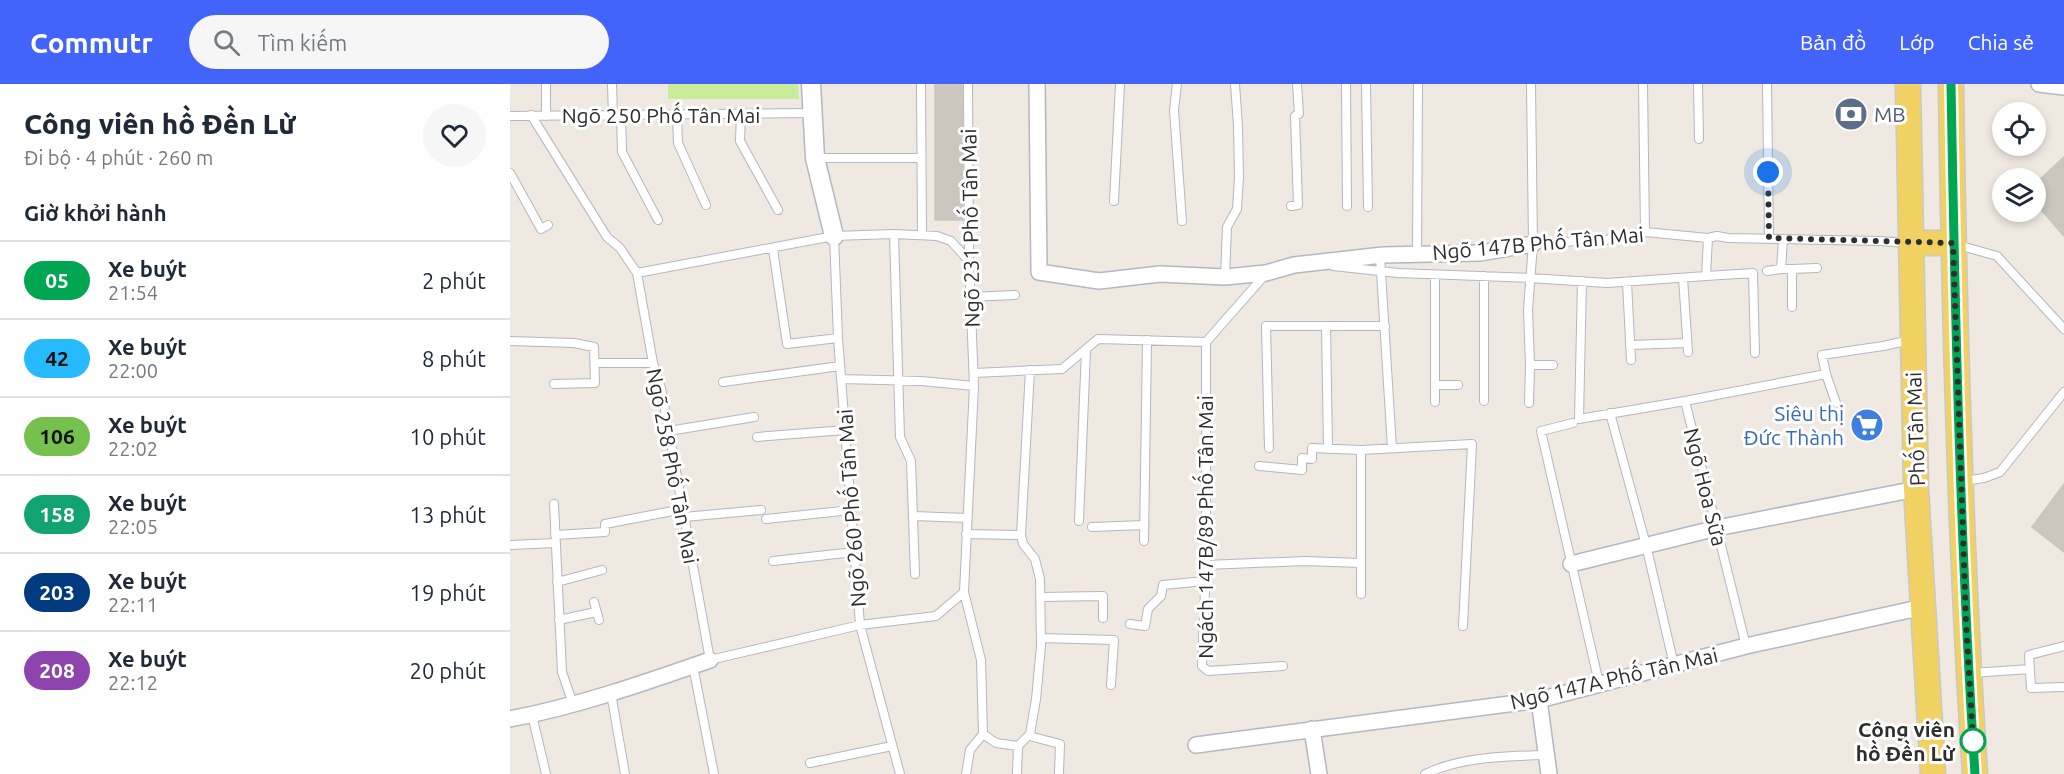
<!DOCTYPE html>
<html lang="vi">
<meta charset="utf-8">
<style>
:root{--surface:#fff;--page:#f6f6f7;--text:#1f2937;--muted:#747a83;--line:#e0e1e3;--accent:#4264fb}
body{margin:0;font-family:Ubuntu,sans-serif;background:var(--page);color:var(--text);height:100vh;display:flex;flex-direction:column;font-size:22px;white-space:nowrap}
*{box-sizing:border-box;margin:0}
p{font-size:20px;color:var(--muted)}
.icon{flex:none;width:33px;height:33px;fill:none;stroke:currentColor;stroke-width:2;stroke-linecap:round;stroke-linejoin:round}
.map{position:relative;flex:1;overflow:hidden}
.sheet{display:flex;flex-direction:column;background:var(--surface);width:510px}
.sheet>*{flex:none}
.badge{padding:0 12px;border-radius:20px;font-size:21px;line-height:39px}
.controls{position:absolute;left:1482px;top:18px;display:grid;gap:12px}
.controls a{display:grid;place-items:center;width:54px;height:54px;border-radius:50%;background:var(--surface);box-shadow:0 3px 9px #0003;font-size:30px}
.you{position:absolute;width:30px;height:30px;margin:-15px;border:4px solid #fff;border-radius:50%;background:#1a73e8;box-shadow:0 0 0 9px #1a73e833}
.map>.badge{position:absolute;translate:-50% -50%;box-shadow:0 0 0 3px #fff}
h2{padding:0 24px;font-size:22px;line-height:54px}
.round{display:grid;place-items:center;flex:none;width:63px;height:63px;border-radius:32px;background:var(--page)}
.summary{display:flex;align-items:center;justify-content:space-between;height:102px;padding:0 24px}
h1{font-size:28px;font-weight:800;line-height:45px}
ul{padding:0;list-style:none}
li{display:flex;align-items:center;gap:18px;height:78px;padding:0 24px;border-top:2px solid var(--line)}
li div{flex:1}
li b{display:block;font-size:22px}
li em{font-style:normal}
li .badge{min-width:66px;font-weight:700;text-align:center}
header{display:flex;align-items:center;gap:36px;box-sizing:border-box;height:84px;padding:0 30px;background:var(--accent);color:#fff}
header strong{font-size:28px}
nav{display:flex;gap:33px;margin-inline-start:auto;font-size:21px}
.search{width:420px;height:54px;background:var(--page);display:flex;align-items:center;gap:15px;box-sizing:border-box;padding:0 21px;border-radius:33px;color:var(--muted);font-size:22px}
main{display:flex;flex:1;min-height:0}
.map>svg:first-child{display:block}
</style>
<header>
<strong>Commutr</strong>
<div class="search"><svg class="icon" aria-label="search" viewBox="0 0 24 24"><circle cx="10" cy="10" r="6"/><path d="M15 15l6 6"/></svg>Tìm kiếm</div>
<nav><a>Bản đồ</a><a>Lớp</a><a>Chia sẻ</a></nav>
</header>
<main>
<section class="sheet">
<div class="summary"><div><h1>Công viên hồ Đền Lừ</h1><p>Đi bộ · 4 phút · 260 m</p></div><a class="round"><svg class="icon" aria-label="heart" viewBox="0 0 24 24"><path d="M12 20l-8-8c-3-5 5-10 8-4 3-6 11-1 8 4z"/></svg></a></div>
<h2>Giờ khởi hành</h2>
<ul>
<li><span class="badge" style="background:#00a651;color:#fff">05</span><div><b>Xe buýt</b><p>21:54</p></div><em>2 phút</em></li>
<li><span class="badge" style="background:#27baff;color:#111">42</span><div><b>Xe buýt</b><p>22:00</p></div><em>8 phút</em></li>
<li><span class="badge" style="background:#76c04d;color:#111">106</span><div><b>Xe buýt</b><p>22:02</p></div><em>10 phút</em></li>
<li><span class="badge" style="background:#11a471;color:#fff">158</span><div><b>Xe buýt</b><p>22:05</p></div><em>13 phút</em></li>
<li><span class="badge" style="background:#003b80;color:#fff">203</span><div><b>Xe buýt</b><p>22:11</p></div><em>19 phút</em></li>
<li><span class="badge" style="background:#8e44ad;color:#fff">208</span><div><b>Xe buýt</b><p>22:12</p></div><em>20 phút</em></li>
</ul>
</section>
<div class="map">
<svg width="1554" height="690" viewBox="0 0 1554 690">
<rect width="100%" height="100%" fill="#efe9e1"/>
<!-- pitch -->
<path fill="#c9ec9a" d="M158 0H288L289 15H158Z"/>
<!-- building -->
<path fill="#cbc7bf" stroke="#cbc5ba" stroke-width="1.5" d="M425 0H452L453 136H425Z
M1554 73V152L1526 120V99Z
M1554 400V468L1522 443Z"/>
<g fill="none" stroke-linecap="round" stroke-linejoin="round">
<!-- service casing -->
<g stroke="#b4b7c1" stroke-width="10">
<path id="service" d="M102 0 103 32
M411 0 412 150
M667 0 664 26 672 137
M836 0 837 122
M856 0 858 123
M1133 0 1135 148
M1188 0 1189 55
M1257 0 1259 154
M21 31 97 153 110 164 127 189 143 279 151 304 200 576 350 541 426 532 454 508 464 302 459 177 458 0
M231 31 230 57 268 126
M0 32 301 29
M36 32V0
M111 32 112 68 148 136
M167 32 168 59 196 121
M305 74H411
M0 89 31 145 38 141
M604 117 610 0
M781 122 788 121 785 32 789 30 787 0
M384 150 390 353 401 377 405 490
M324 152 328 254 350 541 390 690
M1273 156 1271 185H1282V223
M1023 160 1068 157 1082 159 1135 148 1198 154 1207 152 1218 154 1370 157 1396 159
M1448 161 1487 172 1554 245
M263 165 277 260 328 254
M907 171 908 0
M870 172 882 364
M823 182 888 189 1020 194 1097 199 1196 192 1198 154
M1282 185 1307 184
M1257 187 1271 185
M127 189 324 152 384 150 427 152 441 157 458 176
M925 191V318
M1196 192 1243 189 1245 269
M715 193 717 143 727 125 729 93 728 42 725 0
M1173 194 1178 268
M1072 197 1069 335 1175 317 1236 562
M1117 198 1121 276
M460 213 505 211
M816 242 818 365
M0 257 64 259 84 263 85 299 44 300
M696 258V481L692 582 698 587 773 582
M1120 261 1177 259
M85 279H143
M1020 281H1043
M464 289 552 285 588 255 696 258 754 192
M1316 290 1326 319
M331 295 411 297 464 302
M213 298 330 282
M926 301H948
M974 317V192
M1175 317 1316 290 1312 271 1373 262 1401 256
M1019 319 1020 281 1018 226 1023 160 1021 0
M1100 329 1136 461 1164 581
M1063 339 1031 347 1089 599
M159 347 244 333
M247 353 335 346
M759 364 756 242H875
M749 382 792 386V374L802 375V364L851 366
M1454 397 1474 394 1490 388 1554 308
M44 420 52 588 63 620
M403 432 457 434
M174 433 251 426
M256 435 341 426
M569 437 576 266
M582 443 634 441
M456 450 511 451
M45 451 95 448V440L173 425
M634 457 637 256
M0 461 45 459
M263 477 344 468
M696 481 795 477 851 479
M47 498 92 486
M454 508 471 576 473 650 486 659 508 662
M851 510V366L962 360 953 542
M531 513 593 512V534
M84 518 89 536
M49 536 86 528
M620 540 635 542 638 525 651 512 653 501 695 497
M531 554 604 556 601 601
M1554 562 1519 571 1521 604 1554 603
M183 582 204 690
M1462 589 1520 585
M101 609 115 690
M22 631 36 690
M520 650 523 653 550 660 549 690
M300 679 382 662
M456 690 460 666 473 650
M507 690 508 662 520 650 526 615 531 562 530 495 525 475 513 460 511 451 520 286
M915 690C951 673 996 672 1036 671"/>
</g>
<!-- minor casing -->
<g stroke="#b4b7c1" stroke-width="18">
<path id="minor" d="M527 0 529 188 589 197 650 190 715 193 756 189 784 181 873 171 970 169 1023 160
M1529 0 1554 3
M1061 480 1207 444 1406 405
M1029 616 1039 690
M0 635C68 622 134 599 200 576
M802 645 809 690
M686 661 1029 616 1236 562 1413 523"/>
</g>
<!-- tertiary casing -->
<g stroke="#b4b7c1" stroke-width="21">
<path id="tertiary" d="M301 0 305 74 324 152"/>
</g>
<!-- primary casing -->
<g stroke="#c9c9c9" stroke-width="27">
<path id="primary" d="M1398 0 1406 405 1423 690
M1441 0C1444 230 1450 460 1465 690
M1400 159H1443"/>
</g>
<!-- service -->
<use href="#service" stroke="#fff" stroke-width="8"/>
<!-- minor -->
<use href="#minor" stroke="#fff" stroke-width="15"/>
<!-- tertiary -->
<use href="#tertiary" stroke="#fff" stroke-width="18"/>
<!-- primary -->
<use href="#primary" stroke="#f2d163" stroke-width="24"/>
</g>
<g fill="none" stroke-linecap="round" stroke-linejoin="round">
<!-- line casing -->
<g stroke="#fff" stroke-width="14">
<path id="line" d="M1441 0C1445 230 1450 460 1465 690"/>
</g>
<!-- line -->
<use href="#line" stroke="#00a651" stroke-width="9"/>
<!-- walk -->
<path stroke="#2e2e2e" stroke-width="6" stroke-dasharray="0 10.8" d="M1258 88 1259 154 1443 159 1456 537 1463 657"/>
</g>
<!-- icons -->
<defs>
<g id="bank-disc" transform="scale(1.725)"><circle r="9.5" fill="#5c6f8a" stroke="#fff"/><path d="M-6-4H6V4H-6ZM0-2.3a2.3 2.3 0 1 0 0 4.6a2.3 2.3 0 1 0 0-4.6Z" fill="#fff"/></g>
<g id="supermarket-disc" transform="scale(1.725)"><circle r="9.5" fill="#3f7fe0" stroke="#fff"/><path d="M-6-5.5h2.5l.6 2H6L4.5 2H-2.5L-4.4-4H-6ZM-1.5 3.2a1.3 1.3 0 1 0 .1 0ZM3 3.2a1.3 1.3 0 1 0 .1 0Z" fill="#fff"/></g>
</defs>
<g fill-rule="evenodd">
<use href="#bank-disc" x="1341" y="30"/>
<use href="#supermarket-disc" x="1357" y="341"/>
</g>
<!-- markers -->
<circle fill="#fff" stroke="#00a651" stroke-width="3" cx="1463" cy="657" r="12"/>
<g text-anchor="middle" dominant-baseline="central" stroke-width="6" stroke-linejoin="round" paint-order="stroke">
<!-- service labels -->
<g font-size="21" fill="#4e5e75" stroke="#fff" text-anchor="start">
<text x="1364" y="30">MB</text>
</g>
<!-- street labels -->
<g font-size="21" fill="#2e2e2e" stroke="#fff">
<text x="151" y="31">Ngõ 250 Phố Tân Mai</text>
<text transform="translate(460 144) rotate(-91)">Ngõ 231 Phố Tân Mai</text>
<text transform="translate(1028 159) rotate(-5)">Ngõ 147B Phố Tân Mai</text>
<text transform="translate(1405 345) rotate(-92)">Phố Tân Mai</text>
<text transform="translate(163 382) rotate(79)">Ngõ 258 Phố Tân Mai</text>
<text transform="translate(1196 403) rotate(76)">Ngõ Hoa Sữa</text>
<text transform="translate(341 424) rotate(-94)">Ngõ 260 Phố Tân Mai</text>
<text transform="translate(695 443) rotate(-90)">Ngách 147B/89 Phố Tân Mai</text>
<text transform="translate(1104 594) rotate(-13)">Ngõ 147A Phố Tân Mai</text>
</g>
<!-- shop labels -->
<g font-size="21" fill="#366cbe" stroke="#fff" text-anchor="end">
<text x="1334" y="329">Siêu thị<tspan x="1334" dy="24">Đức Thành</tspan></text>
</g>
<!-- stop labels -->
<g font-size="21" font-weight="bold" fill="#2e2e2e" stroke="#fff" text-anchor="end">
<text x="1445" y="645">Công viên<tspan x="1445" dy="24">hồ Đền Lừ</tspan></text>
</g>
</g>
</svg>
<div class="controls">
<a><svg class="icon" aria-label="locate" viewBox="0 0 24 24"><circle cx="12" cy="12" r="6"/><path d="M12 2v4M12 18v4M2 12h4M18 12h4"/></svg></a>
<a><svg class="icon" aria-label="layers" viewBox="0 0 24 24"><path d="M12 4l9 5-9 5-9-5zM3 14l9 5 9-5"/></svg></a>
</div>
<div class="you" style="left:1258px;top:88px"></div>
</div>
</main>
